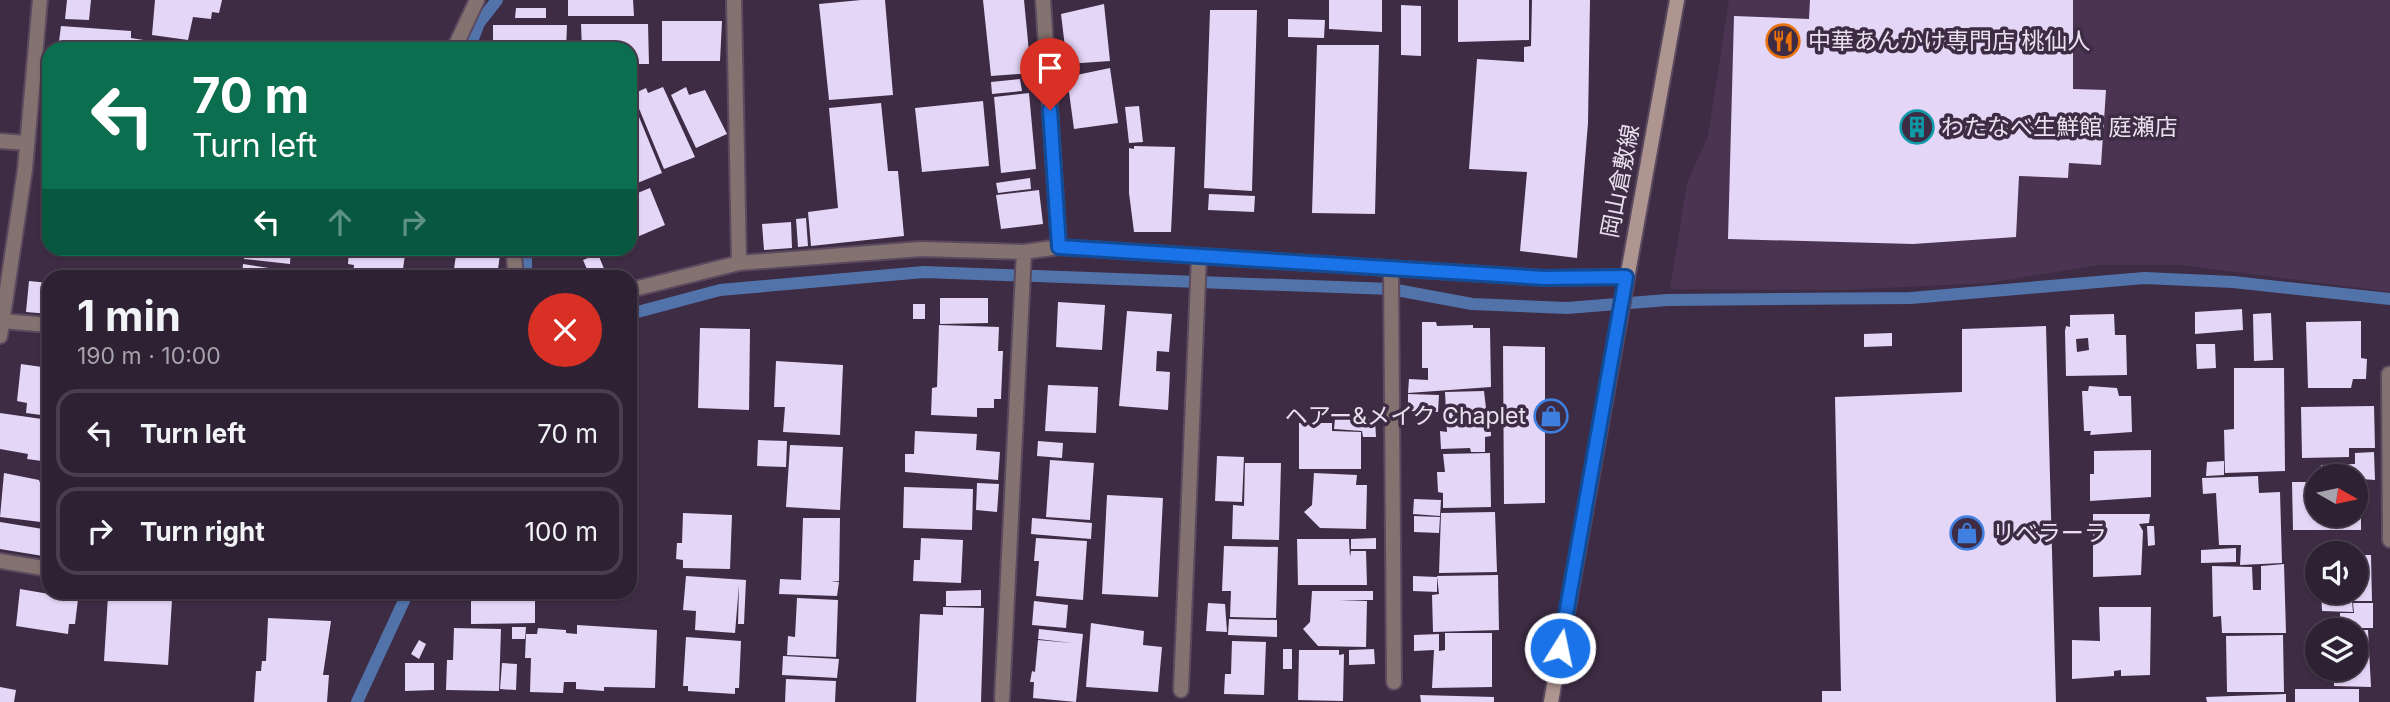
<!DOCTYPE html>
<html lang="en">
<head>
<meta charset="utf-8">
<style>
	:root { --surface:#2e2133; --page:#3a2e3f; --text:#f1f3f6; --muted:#a7a3ac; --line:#493e4e }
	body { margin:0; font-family:Inter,"Noto Sans JP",sans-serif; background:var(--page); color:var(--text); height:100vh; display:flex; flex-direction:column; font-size:26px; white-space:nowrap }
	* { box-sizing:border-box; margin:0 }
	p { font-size:23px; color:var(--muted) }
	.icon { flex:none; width:38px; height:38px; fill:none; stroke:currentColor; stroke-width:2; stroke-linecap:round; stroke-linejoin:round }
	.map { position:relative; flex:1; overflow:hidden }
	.side { position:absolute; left:42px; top:270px; width:595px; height:329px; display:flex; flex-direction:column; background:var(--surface); border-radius:21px; box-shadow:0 2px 5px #0004,0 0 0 2px var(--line) }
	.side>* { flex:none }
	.top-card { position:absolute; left:42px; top:42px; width:595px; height:214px; border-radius:21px; box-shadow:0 2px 5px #0004,0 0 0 2px var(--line); background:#0b6e4f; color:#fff; overflow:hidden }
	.needle { width:46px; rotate:99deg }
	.controls { position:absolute; left:2305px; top:464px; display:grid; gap:14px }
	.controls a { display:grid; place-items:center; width:63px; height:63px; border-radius:50%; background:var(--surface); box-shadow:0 2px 5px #0004,0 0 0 2px var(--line); font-size:35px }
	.pin { position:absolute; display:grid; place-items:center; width:60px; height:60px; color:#fff; margin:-72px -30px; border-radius:50% 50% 50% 0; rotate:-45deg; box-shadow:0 0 7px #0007 }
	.pin .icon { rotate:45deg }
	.me { position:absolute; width:77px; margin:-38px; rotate:10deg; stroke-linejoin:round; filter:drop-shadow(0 0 5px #0008) }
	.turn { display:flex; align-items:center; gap:24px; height:147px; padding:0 35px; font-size:32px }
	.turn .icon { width:91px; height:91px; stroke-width:2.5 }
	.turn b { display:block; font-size:49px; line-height:60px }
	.lanes { display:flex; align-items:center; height:66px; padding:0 35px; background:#0003; justify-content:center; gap:35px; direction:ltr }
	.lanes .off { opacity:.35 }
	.round { display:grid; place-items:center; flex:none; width:74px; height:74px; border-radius:37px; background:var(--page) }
	.headline { display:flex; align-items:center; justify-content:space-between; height:119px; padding:0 35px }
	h1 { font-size:42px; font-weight:700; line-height:52px }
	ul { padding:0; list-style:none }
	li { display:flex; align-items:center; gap:21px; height:88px; margin:0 14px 10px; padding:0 21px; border:4px solid var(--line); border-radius:21px }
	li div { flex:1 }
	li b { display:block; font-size:26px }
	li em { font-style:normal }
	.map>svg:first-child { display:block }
	.built { fill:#4a3451 }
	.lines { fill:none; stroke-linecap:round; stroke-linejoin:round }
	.stream { stroke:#5173aa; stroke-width:12 }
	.building { fill:#e4d6f7; fill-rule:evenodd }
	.minor-casing { stroke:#5a495f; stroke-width:18 }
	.secondary-casing { stroke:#5a495f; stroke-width:18 }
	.minor { stroke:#83726f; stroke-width:14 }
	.secondary { stroke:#af9590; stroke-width:14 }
	.route-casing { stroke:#114b97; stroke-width:18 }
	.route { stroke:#1a73e8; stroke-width:12 }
	.labels { text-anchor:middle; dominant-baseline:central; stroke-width:7; stroke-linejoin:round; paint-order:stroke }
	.poi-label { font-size:23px; fill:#ebe0ef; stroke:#3e2c44; text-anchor:start }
	.street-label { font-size:23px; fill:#ebe0ef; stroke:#3e2c44 }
</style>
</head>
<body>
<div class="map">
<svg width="2390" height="702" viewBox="0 0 2390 702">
	<rect width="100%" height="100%" fill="#3e2c44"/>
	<!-- built -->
	<path class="built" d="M1729 0H2390V292L2181 265H2099L1988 283 1843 290 1670 289 1687 183 1708 136Z"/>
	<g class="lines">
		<!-- stream -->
		<path class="stream" d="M469 49 479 23 497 0
			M526 248V276
			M630 314 720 290 924 272 1391 289 1472 304 1567 308 1667 300 1911 298 2144 278 2233 282 2390 299
			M357 702 408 592"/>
	</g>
	<!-- building -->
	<path class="building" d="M67 0H91L89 20 65 19Z
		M155 0H222L219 13 212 12 211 19 193 17 188 40 152 35Z
		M568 0H633L634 16H568Z
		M861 0H885L893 95 829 100 819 4Z
		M983 0H1024L1031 73 991 76Z
		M1329 0H1382V32L1329 29Z
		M1458 0H1529V40L1458 42Z
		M1532 0H1590L1588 123 1577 258 1520 251 1527 172 1469 169 1477 59 1524 62V47L1531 46Z
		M1810 0H2073V89L2106 90 2101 165 2069 163 2068 178 2019 176 2016 237 1913 244 1728 239 1734 16 1809 19Z
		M1104 4 1110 61 1067 64 1061 14Z
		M1401 5 1421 6V56L1401 55Z
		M516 8H546V18H515Z
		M1210 10H1257L1252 191 1204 188Z
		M1288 19 1325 20 1324 38 1288 37Z
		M662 21H722L720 61H662Z
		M581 24H648L649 64H630V49H582Z
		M493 25H567L566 49H493Z
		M61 26 131 31V38L150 41 149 49H58Z
		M1317 45H1379L1375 214 1312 213Z
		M1110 68 1118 123 1074 129 1067 77Z
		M1020 79 1022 91 992 94 991 82Z
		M663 87 695 157 664 169 633 94 646 88 648 93Z
		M686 87 689 95 705 90 727 134 696 148 671 95Z
		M1029 93 1036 169 1001 173 994 97Z
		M630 95 662 173 630 186Z
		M983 101 989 166 922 172 915 108Z
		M881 103 888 171H898L904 236 811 246 808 212 838 208 829 108Z
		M1139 106 1143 142 1129 143 1125 107Z
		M1134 146 1175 147 1171 232H1134L1129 193V148L1134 149Z
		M1030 178 1031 189 998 193 996 183Z
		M650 188 665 225 630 240V196Z
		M1039 190 1043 224 1001 229 996 195Z
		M1209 194 1255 196 1254 212 1208 210Z
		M806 218 808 246 798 247 796 219Z
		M791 222 792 248 764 250 762 224Z
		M89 248H130L129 254Z
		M245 248H291L290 264 244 259Z
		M349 248H406L402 276H353L354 265 348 264Z
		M457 248H501L497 276H453Z
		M592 248H625V249L604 257 601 251 594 254Z
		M598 254 607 276H590L583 260Z
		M243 264 288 271 287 276H242Z
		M29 281 49 283V314L26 312Z
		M940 298H988V323L940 324Z
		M1058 302 1105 305 1102 350 1056 347Z
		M913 304H925V319H913Z
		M2242 309 2243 330 2195 334V312Z
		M1127 311 1172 314 1169 352 1157 351 1156 371 1170 372 1168 410 1119 406Z
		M2271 313 2273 360 2254 361 2253 314Z
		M2114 314 2115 335H2126L2127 375 2066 376 2065 331 2066 326 2070 327V315ZM2088 338 2089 350 2077 352 2076 339Z
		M2361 321V358L2367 359 2366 379H2353L2351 388H2308L2306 322Z
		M1422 322H1436L1437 326 1473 325V328H1490L1491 387 1408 393 1409 379 1428 380V368H1422Z
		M939 325 999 327 998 351H1003L1001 399H994V408H977V417L931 415 932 388 937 387Z
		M2046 326 2056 702H1822V691H1841L1835 397 1962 392V329Z
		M700 328 750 329 749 410 698 408Z
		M1892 333V346L1864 347V334Z
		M2196 344H2215L2216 368 2197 369Z
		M1503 346 1545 347V503L1504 504Z
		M776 361 843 365 840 435 783 432 785 407H774Z
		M21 364 49 368V416L26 413 27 403 17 401Z
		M2234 368H2284L2285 471 2225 473 2224 430 2234 429Z
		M1048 385 1098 387 1096 433 1045 431Z
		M2089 386 2117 388 2119 396H2131L2132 432 2090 435 2091 431H2084L2082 391H2088Z
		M1484 391 1486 408H1490L1491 436 1485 437V452H1471L1470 448 1441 449 1440 431 1447 432 1445 392Z
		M1408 394 1439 395 1438 412 1408 411Z
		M2374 406 2375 448H2349V457L2302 458 2301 407Z
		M0 413 49 420V462L27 459 28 454 0 449Z
		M1335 419H1375L1376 437H1363L1362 431 1334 429Z
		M1299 423H1332V431L1361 432V469H1299Z
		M915 431 977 434 976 450 1000 452 998 480 905 472V454H914Z
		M758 440 787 441 786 467 757 466Z
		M1038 441 1063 443 1062 458 1037 456Z
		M790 445 843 447 840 510 786 507Z
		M2151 450V497L2090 501V474H2094V451Z
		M2374 452 2375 480 2320 476 2321 465 2355 464V453Z
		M1490 453 1491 507 1443 508V493L1438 492 1437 472H1445L1443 454Z
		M1217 456 1244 457 1242 502 1215 501Z
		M1050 460 1094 463 1090 520 1046 517Z
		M2224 461V475L2206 476 2207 462Z
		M1245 463H1281L1279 540 1232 539 1233 505 1244 506Z
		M4 473 39 480 49 506V523L0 517Z
		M1314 473 1357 475 1356 485H1367L1366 529 1320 528 1304 512 1312 505Z
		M2258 476 2259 493 2280 492 2282 563 2240 565 2241 545H2219L2216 493 2203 494 2202 478Z
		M2292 482H2317V514H2356V482H2361V530H2293Z
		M977 483 999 484 997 512 976 510Z
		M904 487 973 489 972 530 903 528Z
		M1107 495 1163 498 1158 597 1102 594Z
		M1414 499 1441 500 1440 516 1413 514Z
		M1495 512 1497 572 1439 573 1441 513Z
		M683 513 732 515 730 569 683 568V560L676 559 677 543H682Z
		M2093 514H2150L2149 523 2139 524 2143 531 2141 575 2093 577Z
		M1414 516 1440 517 1439 533 1414 532Z
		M803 518H840L839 581H831L839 582 837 596 779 594 780 579 801 580Z
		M1032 518 1092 523 1091 539 1031 534Z
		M0 522 49 530V557L0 549Z
		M2147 526H2154L2155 545 2148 546Z
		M921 538 963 540 961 583 913 581 914 560H920Z
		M1036 538 1087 541 1083 600 1036 596 1039 561H1034Z
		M1376 538V549H1351V539Z
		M1297 539H1349L1350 557 1351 551H1366L1367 585H1298Z
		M1224 546 1278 547 1276 618 1230 617 1231 591H1222Z
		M2236 548V562L2201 563V550Z
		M2356 555H2371L2372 601H2352L2353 612 2322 611 2321 592H2356Z
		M2284 564 2286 633H2222L2221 616 2213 617 2212 566 2252 567 2253 590H2261V566Z
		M1498 575 1499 630 1433 632 1432 595 1439 594 1437 576Z
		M686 576 746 580 744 624H738L739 585 735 633 695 630 696 611 683 610Z
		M1413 576 1437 577V592L1413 591Z
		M20 589 78 599 75 624H69L68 634 16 626Z
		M981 590V606H946V591Z
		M1312 591H1373V600H1339L1367 601 1366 647 1318 646 1303 629 1310 622Z
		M327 592H375L374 596 327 594Z
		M471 592H535V623L471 624Z
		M108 596 172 600 168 665 104 661Z
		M797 598 838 600 836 657 787 655 788 636 795 637Z
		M1034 601 1068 605 1066 628 1032 625Z
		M1208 603 1225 604 1227 632 1206 631Z
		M2353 603H2373V628H2340V613H2354Z
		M943 607 984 608 981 702H916L920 614 943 615Z
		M2099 607H2151L2150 675 2121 676V670L2114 671V676L2072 679V640L2100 641Z
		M268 618 331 621 323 675H329L327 702H254L256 671H261L262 661H266Z
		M1229 619 1277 620V637L1228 635Z
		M1091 623 1144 631 1143 645 1162 647 1158 692 1086 687Z
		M577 625 657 630 655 688 604 687V691L576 689V682H564L563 693 530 692 531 658H525L526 634H537L538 628 566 630V633L577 634Z
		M512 627H526L525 639H512Z
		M454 628 501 629 499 691 446 690 447 660H453Z
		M1039 629 1083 634 1076 702 1033 698 1034 682H1030L1032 671 1035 672 1038 640 1072 643 1038 639Z
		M2356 630H2368L2371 687 2334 686V668H2356Z
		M2313 631H2317V665H2314Z
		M1445 633H1492V687L1432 688 1434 650 1414 651V635L1439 634V651L1445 650Z
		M2283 635 2284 692H2227L2226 636Z
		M686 637 741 641 739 688H735V694L688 691V686H683Z
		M419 640 426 644 419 659 411 654Z
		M1232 641 1266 642 1264 695 1224 694 1225 674H1231Z
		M1283 649H1292V669H1283Z
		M1374 649 1375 664 1349 665V650Z
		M1299 650H1339V655L1344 654 1343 701 1298 700Z
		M783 656 839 659 837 678 782 675Z
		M405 663H434V690L405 691Z
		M502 663 517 664 516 690 500 689Z
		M786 679 836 681 835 702H785Z
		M0 687 16 690 14 702H0Z
		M2295 689H2359V702H2295Z
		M2286 694V702H2207L2206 697Z
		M1420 695 1494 697V702H1421Z"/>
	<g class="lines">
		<defs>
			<path id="minor" d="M734 0 739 263
				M1043 0 1059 247
				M454 49 477 0
				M0 141 27 143
				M513 248 516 276
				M1391 268 1394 682
				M630 290 739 263 921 249 1024 252 1059 247 1544 278 1626 277
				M2 321 49 325
				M0 336 25 169 40 0
				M2389 374 2390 540
				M0 561 49 569
				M1181 690 1199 256
				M1002 699 1024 252"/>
			<path id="secondary" d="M1551 702 1677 0"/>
		</defs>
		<!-- minor casing -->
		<use href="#minor" class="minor-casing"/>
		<!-- secondary casing -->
		<use href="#secondary" class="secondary-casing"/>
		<!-- minor -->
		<use href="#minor" class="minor"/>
		<!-- secondary -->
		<use href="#secondary" class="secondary"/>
	</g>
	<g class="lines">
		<defs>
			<path id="route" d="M1050 110 1059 247 1544 278 1626 277 1560 648"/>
		</defs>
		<!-- route casing -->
		<use href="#route" class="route-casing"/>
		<!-- route -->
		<use href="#route" class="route"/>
	</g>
	<!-- icons -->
	<defs>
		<symbol id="restaurant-ring" viewBox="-11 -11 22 22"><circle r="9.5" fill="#3e2c44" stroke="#e8710a" stroke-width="1.5"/><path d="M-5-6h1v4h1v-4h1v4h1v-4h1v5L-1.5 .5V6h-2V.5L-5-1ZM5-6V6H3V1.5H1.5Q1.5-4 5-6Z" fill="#e8710a"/></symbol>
		<symbol id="building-ring" viewBox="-11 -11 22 22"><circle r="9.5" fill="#3e2c44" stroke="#0f9aa8" stroke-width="1.5"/><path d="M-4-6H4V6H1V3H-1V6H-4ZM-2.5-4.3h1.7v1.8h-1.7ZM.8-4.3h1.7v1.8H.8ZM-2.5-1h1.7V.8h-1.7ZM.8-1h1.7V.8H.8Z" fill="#0f9aa8"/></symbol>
		<symbol id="shop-ring" viewBox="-11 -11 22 22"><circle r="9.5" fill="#3e2c44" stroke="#3f7fe0" stroke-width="1.5"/><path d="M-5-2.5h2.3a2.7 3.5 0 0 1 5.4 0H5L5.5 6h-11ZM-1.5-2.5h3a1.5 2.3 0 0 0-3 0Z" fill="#3f7fe0"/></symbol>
	</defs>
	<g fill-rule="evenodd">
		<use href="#restaurant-ring" x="1764" y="22" width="38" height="38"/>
		<use href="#building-ring" x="1898" y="108" width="38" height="38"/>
		<use href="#shop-ring" x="1532" y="397" width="38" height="38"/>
		<use href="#shop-ring" x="1948" y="514" width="38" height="38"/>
	</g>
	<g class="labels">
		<!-- poi labels -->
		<g class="poi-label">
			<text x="1808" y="41">中華あんかけ専門店 桃仙人</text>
			<text x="1941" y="127">わたなべ生鮮館 庭瀬店</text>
			<text x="1526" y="416" text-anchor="end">ヘアー&amp;メイク Chaplet</text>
			<text x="1992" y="533">リベラーラ</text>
		</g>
		<!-- street labels -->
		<g class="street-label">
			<text transform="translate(1620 181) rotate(-79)">岡山倉敷線</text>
		</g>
	</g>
</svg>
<div class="controls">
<a><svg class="needle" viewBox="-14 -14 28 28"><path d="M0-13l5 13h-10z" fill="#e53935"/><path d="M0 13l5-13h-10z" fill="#a7a3ac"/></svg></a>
<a><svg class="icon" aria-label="sound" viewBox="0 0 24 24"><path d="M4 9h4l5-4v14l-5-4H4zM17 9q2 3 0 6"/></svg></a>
<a><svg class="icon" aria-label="layers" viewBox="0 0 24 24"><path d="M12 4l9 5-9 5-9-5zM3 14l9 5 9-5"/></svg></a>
</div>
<div class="pin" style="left:1050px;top:110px;background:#d93025"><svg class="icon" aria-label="arrive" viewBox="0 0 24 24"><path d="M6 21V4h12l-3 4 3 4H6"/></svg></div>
<svg class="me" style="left:1560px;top:648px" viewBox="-20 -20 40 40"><circle r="17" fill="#1a73e8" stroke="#fff" stroke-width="3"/><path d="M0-11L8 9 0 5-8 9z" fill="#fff"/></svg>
<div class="top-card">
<div class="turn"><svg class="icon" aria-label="left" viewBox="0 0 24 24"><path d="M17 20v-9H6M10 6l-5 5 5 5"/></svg><div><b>70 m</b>Turn left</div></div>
<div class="lanes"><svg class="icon" aria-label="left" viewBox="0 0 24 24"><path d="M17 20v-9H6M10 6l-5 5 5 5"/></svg><svg class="icon off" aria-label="ahead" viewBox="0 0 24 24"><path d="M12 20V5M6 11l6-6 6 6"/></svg><svg class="icon off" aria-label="right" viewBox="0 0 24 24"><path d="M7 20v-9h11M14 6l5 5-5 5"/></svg></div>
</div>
<section class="side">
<div class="headline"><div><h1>1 min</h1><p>190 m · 10:00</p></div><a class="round" style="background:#d93025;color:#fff"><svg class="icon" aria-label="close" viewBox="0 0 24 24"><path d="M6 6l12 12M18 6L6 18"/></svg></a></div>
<ul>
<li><svg class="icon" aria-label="left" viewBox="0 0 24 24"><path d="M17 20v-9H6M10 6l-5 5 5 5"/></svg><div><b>Turn left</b></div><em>70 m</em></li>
<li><svg class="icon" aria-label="right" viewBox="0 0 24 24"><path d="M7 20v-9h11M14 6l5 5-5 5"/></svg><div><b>Turn right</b></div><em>100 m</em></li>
</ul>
</section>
</div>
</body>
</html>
